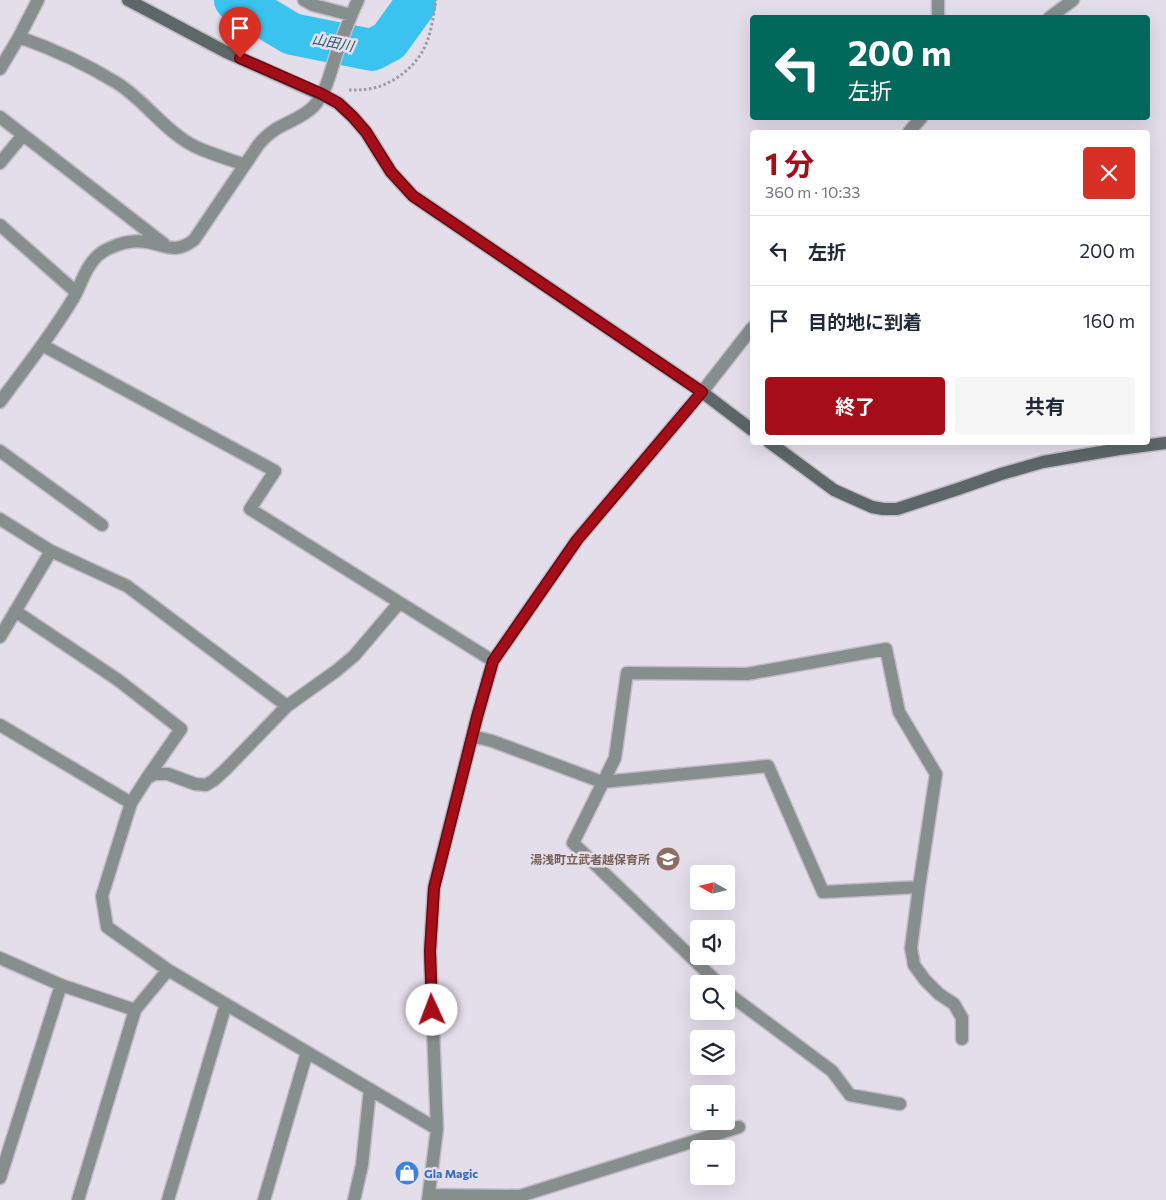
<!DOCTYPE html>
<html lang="ja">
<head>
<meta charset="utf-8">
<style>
	:root { --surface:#fff; --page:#f6f6f7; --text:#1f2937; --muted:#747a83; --line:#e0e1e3; --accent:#a50d19 }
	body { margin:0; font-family:Commissioner,"Noto Sans JP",sans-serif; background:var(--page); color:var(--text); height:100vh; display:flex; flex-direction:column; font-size:19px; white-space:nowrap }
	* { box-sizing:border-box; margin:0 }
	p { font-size:16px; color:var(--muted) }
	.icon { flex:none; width:28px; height:28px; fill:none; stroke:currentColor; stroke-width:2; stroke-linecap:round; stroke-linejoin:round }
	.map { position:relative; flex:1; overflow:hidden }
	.drawer { position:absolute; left:750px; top:130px; width:400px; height:315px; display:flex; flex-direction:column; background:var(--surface); border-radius:5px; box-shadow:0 5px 20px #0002 }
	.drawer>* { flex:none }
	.banner { position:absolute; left:750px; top:15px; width:400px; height:105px; border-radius:5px; box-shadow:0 5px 20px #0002; background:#00695c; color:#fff; overflow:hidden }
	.needle { width:32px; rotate:278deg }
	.fabs { position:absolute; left:690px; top:865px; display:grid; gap:10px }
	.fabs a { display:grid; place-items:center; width:45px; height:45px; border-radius:5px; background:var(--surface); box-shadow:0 5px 20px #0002; font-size:25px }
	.pin { position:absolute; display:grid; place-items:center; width:42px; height:42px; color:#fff; margin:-51px -21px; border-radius:50% 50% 50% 0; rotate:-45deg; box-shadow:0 0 5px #0007 }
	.pin .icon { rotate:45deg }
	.me { position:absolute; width:55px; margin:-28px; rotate:358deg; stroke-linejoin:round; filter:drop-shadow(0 0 4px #0008) }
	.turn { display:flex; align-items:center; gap:18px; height:105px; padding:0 15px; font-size:22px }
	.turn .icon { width:65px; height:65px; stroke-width:2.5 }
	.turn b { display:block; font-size:35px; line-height:42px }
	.round { display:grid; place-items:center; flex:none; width:52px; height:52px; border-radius:5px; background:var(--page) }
	.head { display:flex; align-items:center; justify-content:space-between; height:85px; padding:0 15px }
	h1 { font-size:30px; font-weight:700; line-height:38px; color:var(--accent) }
	.action { display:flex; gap:10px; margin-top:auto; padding:10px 15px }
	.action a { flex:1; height:58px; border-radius:5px; background:var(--accent); color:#fff; font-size:20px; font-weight:700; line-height:58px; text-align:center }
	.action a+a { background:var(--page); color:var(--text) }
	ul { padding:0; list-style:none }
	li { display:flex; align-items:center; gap:15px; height:70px; padding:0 15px; border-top:1px solid var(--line) }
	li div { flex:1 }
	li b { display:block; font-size:19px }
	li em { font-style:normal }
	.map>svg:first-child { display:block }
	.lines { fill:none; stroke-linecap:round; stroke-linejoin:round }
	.river { stroke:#3ac3ef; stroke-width:42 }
	.street-casing { stroke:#c1bbc7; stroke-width:15 }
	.secondary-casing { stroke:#c1bbc7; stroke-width:15 }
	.path { stroke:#9e99a3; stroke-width:3; stroke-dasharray:2.5 2.5; stroke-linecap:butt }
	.street { stroke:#878e8e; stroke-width:12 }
	.secondary { stroke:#5d6767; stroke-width:12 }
	.route-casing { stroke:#6b0810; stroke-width:12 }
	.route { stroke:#a50d19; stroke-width:9 }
	.labels { text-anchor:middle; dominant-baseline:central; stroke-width:5; stroke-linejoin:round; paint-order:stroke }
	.education-label { font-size:12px; font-weight:bold; fill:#785e54; stroke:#e4deeb; text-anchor:end }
	.shop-label { font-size:12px; font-weight:bold; fill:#366cbe; stroke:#e4deeb; text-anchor:start }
	.water-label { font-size:14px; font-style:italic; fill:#265b6e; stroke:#e4deeb }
</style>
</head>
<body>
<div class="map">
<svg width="1166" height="1200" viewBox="0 0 1166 1200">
	<rect width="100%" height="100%" fill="#e4deeb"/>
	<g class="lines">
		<!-- river -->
		<path class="river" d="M235 0 292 34 372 50 389 41 415 5V0"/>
		<defs>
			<path id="street" d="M304 0 313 5 351 15
				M938 18V0
				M1049 18 1073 0
				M19 37C53 49 86 64 117 83 141 98 158 122 181 138 198 151 224 157 245 165
				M0 69 19 37 38 0
				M0 117 164 244
				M909 132 921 118
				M0 163 23 135
				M0 225 76 292
				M42 345 275 471 250 509 493 661
				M0 402C24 369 50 337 71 302 79 291 82 276 90 265 95 257 102 251 110 248 122 242 135 240 147 242 168 246 175 254 194 240L259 144C264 138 270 133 276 129 288 122 303 117 313 107 325 95 330 74 335 58 342 38 349 19 358 0
				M0 451 102 525
				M0 519 51 551 127 586 287 706
				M399 603 354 656 336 671 287 706 226 769 214 780 206 785 195 784 168 774H155L147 778 131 803 102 896 107 927 168 970 437 1129
				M15 611 118 680 181 729 147 778
				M0 637 51 551
				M0 725 131 803
				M472 736 492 741 602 782 768 766 823 892 919 887 936 774 899 712 886 649 747 674 627 673 615 758 573 843 719 984
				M919 887 911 948 914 965 925 980 939 994 954 1004 962 1018V1039
				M0 958 61 985 135 1010
				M726 991 734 998 832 1071 850 1095 900 1104
				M0 1178 61 985
				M429 1195 520 1196 739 1127
				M78 1200 135 1010 168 970
				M168 1200 226 1004
				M264 1200 307 1052
				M354 1200 362 1165 370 1089
				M428 1200 437 1129 430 951 434 887 477 717 493 661 577 540 702 392 752 328"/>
			<path id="secondary" d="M128 0 226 52 322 95 338 103 353 117 366 132 391 172 413 196 702 392 752 430
				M769 442 834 490 872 507 883 509H897L958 489 1001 474 1043 462 1119 449 1166 443"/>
		</defs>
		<!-- street casing -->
		<use href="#street" class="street-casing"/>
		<!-- secondary casing -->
		<use href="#secondary" class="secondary-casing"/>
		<!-- path -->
		<path class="path" d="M349 90C356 90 362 90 369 89 389 86 411 71 422 52 431 37 433 18 436 0"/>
		<!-- street -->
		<use href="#street" class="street"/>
		<!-- secondary -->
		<use href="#secondary" class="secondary"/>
	</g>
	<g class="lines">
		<defs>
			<path id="route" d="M240 58 322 94 338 103 353 117 366 132 391 172 413 196 702 392 577 540 493 661 477 717 434 888 430 951 432 1010"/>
		</defs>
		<!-- route casing -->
		<use href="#route" class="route-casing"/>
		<!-- route -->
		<use href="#route" class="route"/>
	</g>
	<!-- icons -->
	<defs>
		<symbol id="school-disc" viewBox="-11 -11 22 22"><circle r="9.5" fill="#8d6e63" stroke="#e4deeb"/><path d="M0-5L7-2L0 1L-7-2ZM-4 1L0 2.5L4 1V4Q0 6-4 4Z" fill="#fff"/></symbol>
		<symbol id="shop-disc" viewBox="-11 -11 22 22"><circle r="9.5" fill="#3f7fe0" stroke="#e4deeb"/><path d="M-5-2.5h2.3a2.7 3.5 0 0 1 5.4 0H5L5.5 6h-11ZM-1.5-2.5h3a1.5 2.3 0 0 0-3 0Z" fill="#fff"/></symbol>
	</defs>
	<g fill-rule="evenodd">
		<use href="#school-disc" x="654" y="845" width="28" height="28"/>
		<use href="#shop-disc" x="393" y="1159" width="28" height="28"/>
	</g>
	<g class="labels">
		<!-- education labels -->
		<g class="education-label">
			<text x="650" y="859">湯浅町立武者越保育所</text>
		</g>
		<!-- shop labels -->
		<g class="shop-label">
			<text x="424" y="1173">Gla Magic</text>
		</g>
		<!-- water labels -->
		<g class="water-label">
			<text transform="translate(333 42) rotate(11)">山田川</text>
		</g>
	</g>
</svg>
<div class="fabs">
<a><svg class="needle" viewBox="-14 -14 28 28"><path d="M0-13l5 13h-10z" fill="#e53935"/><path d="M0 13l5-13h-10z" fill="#747a83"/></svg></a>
<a><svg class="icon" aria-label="sound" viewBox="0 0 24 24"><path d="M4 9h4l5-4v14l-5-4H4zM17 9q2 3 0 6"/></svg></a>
<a><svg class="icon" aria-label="search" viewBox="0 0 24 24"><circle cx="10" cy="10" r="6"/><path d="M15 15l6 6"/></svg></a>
<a><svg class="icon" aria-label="layers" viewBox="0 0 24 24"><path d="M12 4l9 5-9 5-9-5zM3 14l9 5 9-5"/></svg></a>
<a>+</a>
<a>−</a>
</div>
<div class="pin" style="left:240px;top:58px;background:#d93025"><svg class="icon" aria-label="arrive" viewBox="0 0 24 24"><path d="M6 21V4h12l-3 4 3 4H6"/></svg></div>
<svg class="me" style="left:432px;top:1010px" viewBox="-20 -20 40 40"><circle r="19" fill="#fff"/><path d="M0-13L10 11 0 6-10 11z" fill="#a50d19"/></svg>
<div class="banner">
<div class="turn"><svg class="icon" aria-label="left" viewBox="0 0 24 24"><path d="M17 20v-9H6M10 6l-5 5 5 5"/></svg><div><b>200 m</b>左折</div></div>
</div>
<section class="drawer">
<div class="head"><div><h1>1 分</h1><p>360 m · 10:33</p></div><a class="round" style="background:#d93025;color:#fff"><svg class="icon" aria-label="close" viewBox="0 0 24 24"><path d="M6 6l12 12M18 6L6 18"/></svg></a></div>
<ul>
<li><svg class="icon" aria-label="left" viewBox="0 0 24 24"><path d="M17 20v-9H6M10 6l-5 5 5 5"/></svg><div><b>左折</b></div><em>200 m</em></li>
<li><svg class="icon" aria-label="arrive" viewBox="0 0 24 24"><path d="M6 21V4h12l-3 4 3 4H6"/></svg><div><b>目的地に到着</b></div><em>160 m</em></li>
</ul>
<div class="action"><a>終了</a><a>共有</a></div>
</section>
</div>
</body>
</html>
